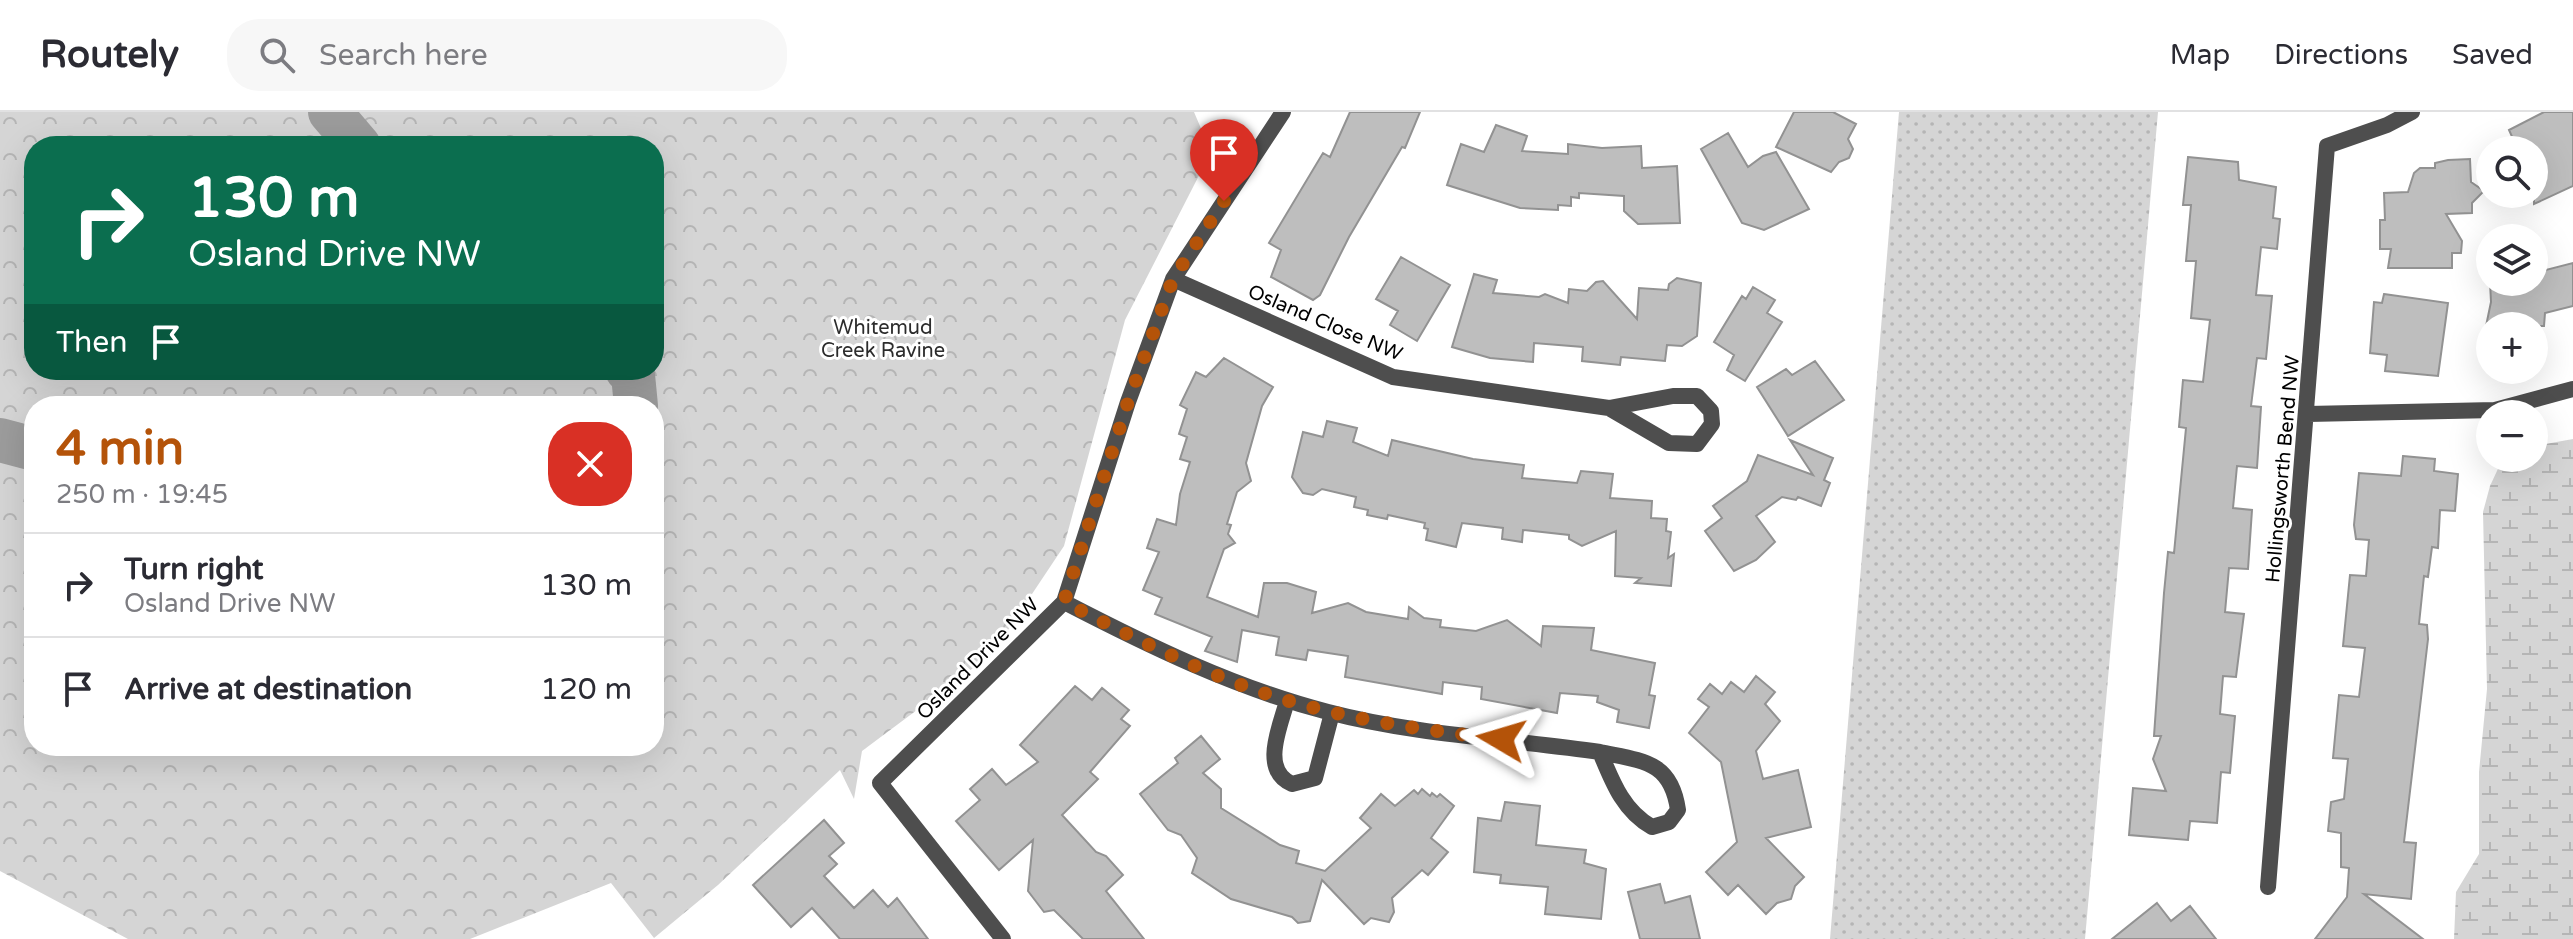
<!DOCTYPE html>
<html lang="en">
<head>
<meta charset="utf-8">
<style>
	:root { --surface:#fff; --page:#f7f7f7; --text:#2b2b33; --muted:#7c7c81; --line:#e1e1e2; --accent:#b45309 }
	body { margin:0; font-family:"Varela Round",sans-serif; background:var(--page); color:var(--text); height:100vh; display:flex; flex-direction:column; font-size:30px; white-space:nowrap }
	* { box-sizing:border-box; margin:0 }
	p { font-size:26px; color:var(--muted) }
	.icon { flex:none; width:44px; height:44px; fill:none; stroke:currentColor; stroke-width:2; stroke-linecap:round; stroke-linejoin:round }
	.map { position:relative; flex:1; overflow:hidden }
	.details { position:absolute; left:24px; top:284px; width:640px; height:360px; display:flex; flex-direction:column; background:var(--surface); border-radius:32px; box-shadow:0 8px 32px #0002 }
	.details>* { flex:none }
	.top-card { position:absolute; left:24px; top:24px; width:640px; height:244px; border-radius:32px; box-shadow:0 8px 32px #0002; background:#0b6e4f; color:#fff; overflow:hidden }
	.tools { position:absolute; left:2476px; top:24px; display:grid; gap:16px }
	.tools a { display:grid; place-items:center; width:72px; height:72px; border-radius:50%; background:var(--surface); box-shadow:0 8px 32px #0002; font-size:40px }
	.pin { position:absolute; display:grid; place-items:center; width:68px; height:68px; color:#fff; margin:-82px -34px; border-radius:50% 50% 50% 0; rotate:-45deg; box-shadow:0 0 8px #0007 }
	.pin .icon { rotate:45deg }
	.me { position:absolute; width:88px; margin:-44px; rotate:277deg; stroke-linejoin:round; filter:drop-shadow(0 0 6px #0008) }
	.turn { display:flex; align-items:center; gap:28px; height:168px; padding:0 32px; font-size:36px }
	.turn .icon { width:104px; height:104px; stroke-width:2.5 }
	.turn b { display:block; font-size:56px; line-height:68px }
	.then { display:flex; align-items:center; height:76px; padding:0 32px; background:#0003; gap:16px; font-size:30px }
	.round { display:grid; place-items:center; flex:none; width:84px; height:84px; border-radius:32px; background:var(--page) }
	.headline { display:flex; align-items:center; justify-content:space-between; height:136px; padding:0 32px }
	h1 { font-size:48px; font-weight:700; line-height:60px; color:var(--accent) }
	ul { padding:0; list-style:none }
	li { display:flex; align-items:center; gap:24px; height:104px; padding:0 32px; border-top:2px solid var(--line) }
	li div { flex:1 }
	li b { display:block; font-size:30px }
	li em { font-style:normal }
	header { display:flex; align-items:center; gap:48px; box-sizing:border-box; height:112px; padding:0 40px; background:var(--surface); border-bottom:2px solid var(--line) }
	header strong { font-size:38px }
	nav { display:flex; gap:44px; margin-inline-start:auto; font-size:28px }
	.search { width:560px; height:72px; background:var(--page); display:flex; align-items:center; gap:20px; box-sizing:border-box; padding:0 28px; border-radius:32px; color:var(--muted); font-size:30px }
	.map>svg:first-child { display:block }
	.forest { fill:url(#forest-crowns); fill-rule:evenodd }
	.wetland { fill:url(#wetland-marsh) }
	.park { fill:url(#park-dots) }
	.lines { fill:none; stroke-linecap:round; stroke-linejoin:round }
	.river { stroke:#9c9c9c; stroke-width:44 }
	.building { fill:#bebebe; stroke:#929292; stroke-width:2 }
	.street { stroke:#4e4e4e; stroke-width:16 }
	.route { stroke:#b45309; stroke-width:14; stroke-dasharray:0 25.2 }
	.labels { text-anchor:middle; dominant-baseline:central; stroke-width:6; stroke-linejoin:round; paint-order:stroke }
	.street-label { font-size:20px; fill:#000; stroke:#fff }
	.park-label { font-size:20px; fill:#2c2c2c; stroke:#fff }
</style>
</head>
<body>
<header>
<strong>Routely</strong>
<div class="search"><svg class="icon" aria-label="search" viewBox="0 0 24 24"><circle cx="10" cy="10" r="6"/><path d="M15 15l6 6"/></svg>Search here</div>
<nav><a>Map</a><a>Directions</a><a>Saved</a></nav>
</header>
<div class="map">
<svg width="2573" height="827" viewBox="0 0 2573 827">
	<defs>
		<pattern id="forest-crowns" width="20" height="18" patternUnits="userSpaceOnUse" patternTransform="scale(2)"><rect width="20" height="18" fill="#d5d5d5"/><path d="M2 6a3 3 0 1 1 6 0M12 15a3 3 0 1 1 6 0" fill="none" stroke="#b5b5b5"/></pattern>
		<pattern id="wetland-marsh" width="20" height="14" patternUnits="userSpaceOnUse" patternTransform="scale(2)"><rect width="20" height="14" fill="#d5d5d5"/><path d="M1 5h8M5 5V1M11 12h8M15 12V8" fill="none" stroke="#b5b5b5"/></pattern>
		<pattern id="park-dots" width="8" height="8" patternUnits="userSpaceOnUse" patternTransform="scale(2)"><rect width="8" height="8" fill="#d5d5d5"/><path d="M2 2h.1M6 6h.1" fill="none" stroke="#b5b5b5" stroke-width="1.8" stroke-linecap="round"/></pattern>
	</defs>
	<rect width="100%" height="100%" fill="#fff"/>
	<!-- forest -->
	<path class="forest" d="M0 0H1194L1211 40 1125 208 1064 434 992 542 862 639 854 687 840 658 718 773 654 826 611 771 470 827H128L0 759ZM34 34H654V258H34ZM34 294H654V634H34Z"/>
	<!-- wetland -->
	<path class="wetland" d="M2573 327V827H2454L2456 780 2479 742V660L2487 577 2483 400 2490 374 2503 346H2534V334Z"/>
	<!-- park -->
	<path class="park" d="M1899 0H2158L2085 827H1830Z"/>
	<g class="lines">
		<!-- river -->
		<path class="river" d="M330 0 359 34
			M627 258 633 263 636 294
			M0 328 34 337"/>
	</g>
	<!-- building -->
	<path class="building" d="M1350 0H1420L1405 36 1402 35 1349 125 1320 183 1313 188 1271 165 1281 138 1269 131 1323 41 1330 45Z
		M1794 0H1833L1856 12 1848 27 1853 37 1849 46 1839 50 1831 60 1776 35Z
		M2544 0H2573V74L2534 92V38H2518L2509 18Z
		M1496 13 1527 24 1522 39 1568 42V32L1602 36 1641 34 1642 56 1677 54 1680 111 1638 112 1624 99V84L1579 81V86L1571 85V94L1558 93V98L1520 96 1447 73 1461 32 1484 40Z
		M1728 21 1748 55 1763 44 1776 40 1809 97 1764 118 1742 111 1701 37Z
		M2188 45 2238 50 2239 68 2276 75 2273 106 2280 107 2277 137 2261 135 2256 183 2272 184 2266 247 2257 246 2251 294 2261 295 2257 356 2237 354 2233 396 2252 398 2248 457 2229 456 2225 500 2244 502 2236 565 2223 564 2220 602 2235 604 2230 661 2221 660 2217 711 2190 709 2188 728 2129 723 2133 676 2166 679 2153 647 2161 624H2154L2164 481 2168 440 2174 441 2186 316 2179 315 2183 268 2203 270 2210 208 2191 206 2196 149H2186L2191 93H2183Z
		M2470 47 2471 70 2484 79 2472 91V101L2446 102 2462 129 2461 141H2452V156H2388L2391 137H2380V108H2385L2384 81 2408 80 2414 61 2420 56H2435V51L2448 48Z
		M1401 145 1450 173 1417 229 1390 213 1398 199 1376 187Z
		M2573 151V194L2545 201 2544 214H2486L2491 190 2490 170H2534V161Z
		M1474 162 1497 168 1493 181 1539 185 1545 182 1568 191 1569 177 1587 179 1596 170 1603 169 1637 207 1639 176 1668 178 1669 172 1677 166 1701 171 1697 224 1682 234 1667 233 1665 249 1621 245 1620 253 1582 249 1583 235 1534 231 1533 250 1490 246 1452 235Z
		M1753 175 1775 188 1767 201 1782 210 1745 269 1727 258 1734 243 1714 230 1742 184 1746 187Z
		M2384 182 2448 191 2438 264 2385 259 2387 243 2370 241 2374 190 2382 191Z
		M1224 246 1273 275 1262 294 1246 351 1251 369 1237 380 1227 412 1231 413 1228 422 1235 431 1224 437 1207 485 1258 505 1264 471H1287L1316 480 1312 501 1348 491 1366 500 1408 507 1409 495 1424 506 1441 508 1440 515 1476 519 1507 508 1541 534 1543 514 1594 516 1591 538 1655 551 1649 583 1655 584 1649 616 1617 610 1619 598 1597 590 1598 584 1560 581 1557 601 1481 587 1482 575 1443 570 1442 582 1345 565 1348 544 1308 538 1306 548 1276 543 1279 525 1242 518 1237 550 1205 539 1212 525 1155 502 1162 486 1143 478 1159 440 1147 436 1157 407 1176 413 1180 382 1190 350 1180 347 1187 325 1179 322 1187 297 1180 293 1196 260 1206 265Z
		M1815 249 1844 288 1788 324 1757 275 1786 257 1792 263Z
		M1327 309 1357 316 1353 330 1388 344 1392 328 1473 347 1524 353 1522 366 1577 371 1581 359 1613 362 1610 386 1652 389 1651 406 1667 407 1666 419 1671 420 1668 446 1674 442 1671 474 1635 471 1641 466 1615 464 1616 419 1582 434 1569 427V423L1523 418 1522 430 1502 427 1503 416 1462 411 1456 435 1426 428 1428 417 1424 416 1425 411 1388 403 1387 407 1367 403 1368 398 1354 395 1356 385 1322 377 1313 383 1303 381 1292 365 1303 320 1323 325Z
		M1790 328 1833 346 1824 368 1830 371 1821 394 1798 385 1796 388 1782 385 1756 404 1775 430 1756 448 1734 459 1705 419 1722 406 1713 394 1747 369 1758 343 1813 363Z
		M2403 344 2435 347 2434 359 2458 362 2455 399 2440 398 2438 436 2432 435 2428 465 2424 464 2419 512 2427 513 2428 527 2404 730 2416 731 2411 787 2364 782 2423 827H2315L2347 785 2349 756 2341 755V721L2328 719 2331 690 2344 687 2348 647 2333 646 2339 583 2359 585 2365 536 2343 534 2350 463 2366 464 2369 428 2356 427 2354 413 2359 361 2401 364Z
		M1756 564 1775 580 1765 592 1780 609 1756 639 1763 667 1798 658 1811 715 1766 726 1804 765 1795 774 1791 787 1777 791 1766 802 1738 773 1728 783 1706 760 1737 730 1721 650 1689 621 1709 595 1698 587 1710 572 1722 582 1731 570 1744 580Z
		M1075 574 1092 588 1102 576 1129 598 1121 607 1130 614 1090 660 1098 667 1062 703 1096 740 1106 744 1123 763 1106 779 1144 827H1083L1054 798 1044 800 1028 779 1033 728 999 758 956 709 980 688 970 677 992 657 1006 673 1038 650 1020 633Z
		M1201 624 1220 647 1203 661 1221 677V696L1280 733 1299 739 1296 751 1325 759 1371 716 1360 706 1381 682 1395 694 1414 678 1418 682 1422 677 1430 684 1432 681 1437 685 1440 682 1454 694 1431 726 1448 740 1428 763 1422 758 1392 786 1394 800 1389 810 1371 806 1364 812 1322 768 1310 809 1298 811 1292 805 1231 787 1192 761 1197 746 1181 723 1168 718 1140 682 1178 651 1175 646Z
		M1505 690 1540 694 1536 733 1586 738 1584 751 1606 757 1601 807 1545 802 1548 775 1500 771 1501 763 1474 760 1478 706 1501 709Z
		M824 708 844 731 829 744 837 752 824 764 854 796 873 778 888 795 897 786 928 827H840L812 796 791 815 753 773Z
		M1660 772 1665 791 1690 784 1700 827H1640L1628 780Z
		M2157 791 2171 809 2190 794 2216 827H2112Z"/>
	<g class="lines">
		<!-- street -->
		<path class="street" d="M1173 167 1393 265 1609 296 1669 331 1697 332 1712 312 1711 299 1697 284H1673L1609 296
			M2308 302 2495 298 2573 277
			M1064 490C1149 534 1235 576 1328 600 1416 623 1510 627 1600 640 1643 649 1671 649 1678 698L1669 710 1652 715C1623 699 1612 669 1600 640
			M1287 589C1280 615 1260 658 1292 672L1315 666 1332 601
			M2268 775 2327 34 2387 13 2412 0
			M1003 827 880 671 1064 490 1128 290 1173 167 1283 0"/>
	</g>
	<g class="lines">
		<!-- route -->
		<path class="route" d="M1224 89 1173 167 1128 290 1064 490C1136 527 1211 566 1289 589 1358 609 1430 619 1501 627"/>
	</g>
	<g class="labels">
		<!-- street labels -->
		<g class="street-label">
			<text transform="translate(1325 211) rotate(23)">Osland Close NW</text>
			<text transform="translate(2283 357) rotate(-85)">Hollingsworth Bend NW</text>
			<text transform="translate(978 547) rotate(-45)">Osland Drive NW</text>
		</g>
		<!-- park labels -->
		<g class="park-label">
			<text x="883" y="216">Whitemud<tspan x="883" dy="23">Creek Ravine</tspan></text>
		</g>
	</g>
</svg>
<div class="tools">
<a><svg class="icon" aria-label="search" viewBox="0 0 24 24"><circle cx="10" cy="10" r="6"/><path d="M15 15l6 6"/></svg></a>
<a><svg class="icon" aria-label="layers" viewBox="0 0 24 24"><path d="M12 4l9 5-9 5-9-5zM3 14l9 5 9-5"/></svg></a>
<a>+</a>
<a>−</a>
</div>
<div class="pin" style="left:1224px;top:89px;background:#d93025"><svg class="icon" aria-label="arrive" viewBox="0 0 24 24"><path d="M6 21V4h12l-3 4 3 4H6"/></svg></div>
<svg class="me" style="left:1501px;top:627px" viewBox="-20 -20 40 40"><path d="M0-17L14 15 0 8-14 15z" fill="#b45309" stroke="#fff" stroke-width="4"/></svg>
<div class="top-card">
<div class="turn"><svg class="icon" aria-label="right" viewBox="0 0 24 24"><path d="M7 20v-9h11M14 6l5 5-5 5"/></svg><div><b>130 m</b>Osland Drive NW</div></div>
<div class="then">Then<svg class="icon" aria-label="arrive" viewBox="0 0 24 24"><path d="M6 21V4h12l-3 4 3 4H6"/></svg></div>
</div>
<section class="details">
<div class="headline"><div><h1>4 min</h1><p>250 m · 19:45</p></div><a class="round" style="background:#d93025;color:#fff"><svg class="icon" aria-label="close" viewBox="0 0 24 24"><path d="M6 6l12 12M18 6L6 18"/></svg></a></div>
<ul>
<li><svg class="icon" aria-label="right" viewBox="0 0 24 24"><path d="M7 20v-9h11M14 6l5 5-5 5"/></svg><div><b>Turn right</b><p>Osland Drive NW</p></div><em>130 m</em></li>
<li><svg class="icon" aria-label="arrive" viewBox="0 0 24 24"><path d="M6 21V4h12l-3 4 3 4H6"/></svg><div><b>Arrive at destination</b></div><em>120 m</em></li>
</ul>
</section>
</div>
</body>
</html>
